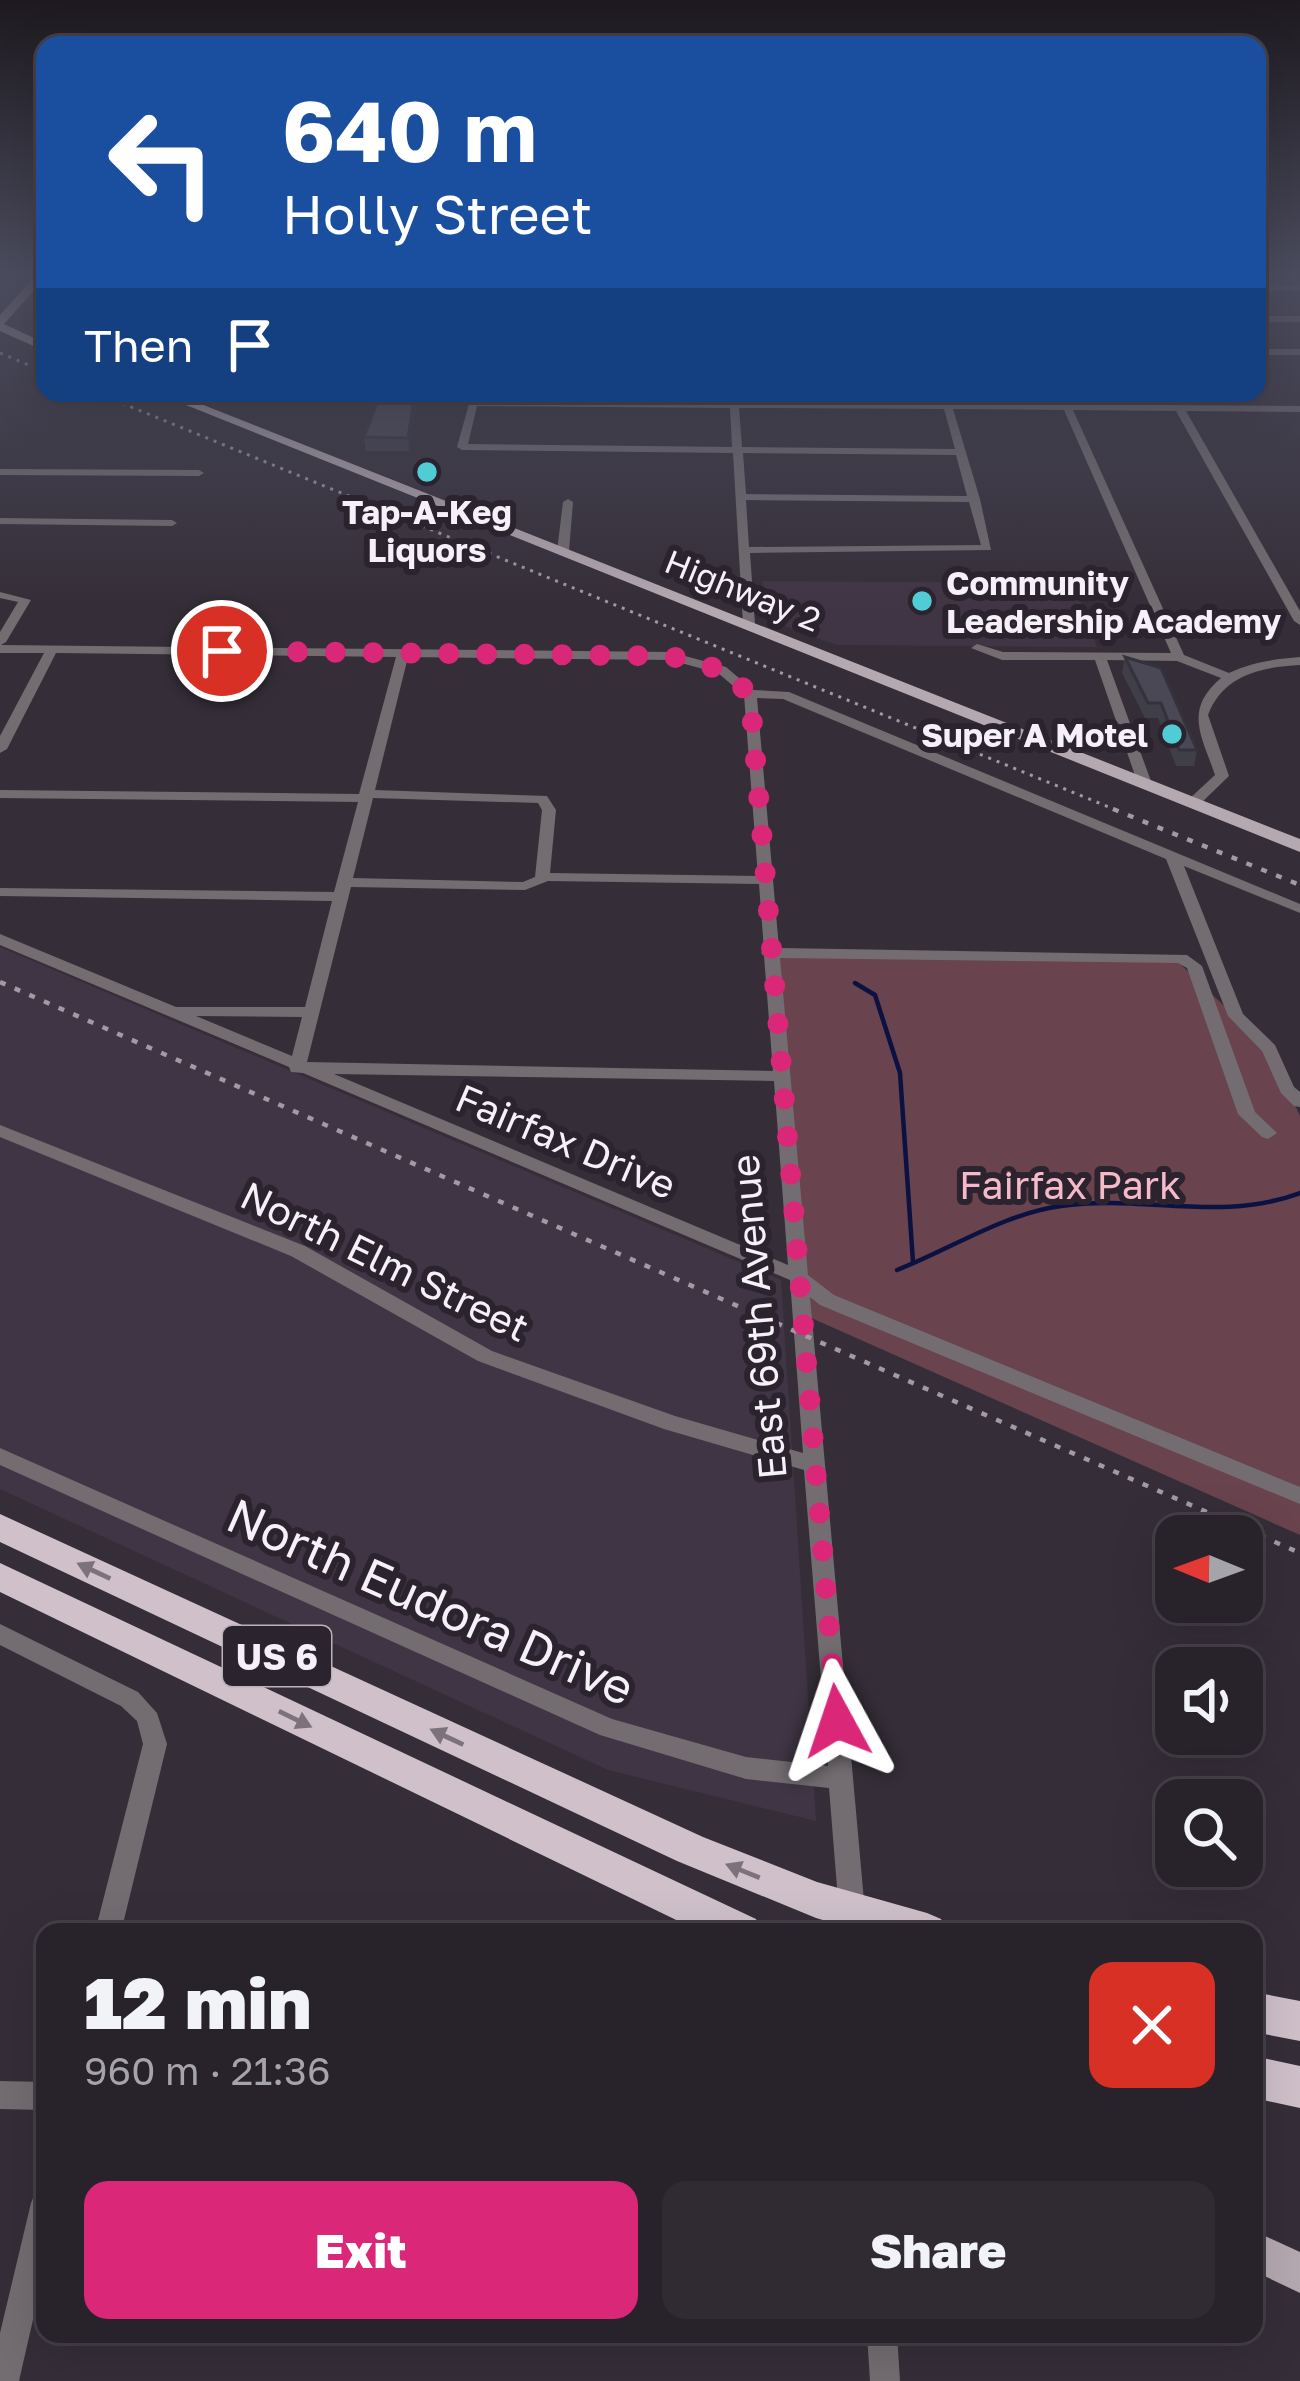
<!DOCTYPE html>
<html lang="en">
<head>
<meta charset="utf-8">
<style>
	:root { --surface:#28222a; --page:#302a32; --text:#f1f3f6; --muted:#a5a4a8; --line:#443f47; --accent:#db2777 }
	body { margin:0; font-family:"Golos Text",sans-serif; background:var(--page); color:var(--text); height:100vh; display:flex; flex-direction:column; font-size:45px; white-space:nowrap }
	* { box-sizing:border-box; margin:0 }
	p { font-size:39px; color:var(--muted) }
	.icon { flex:none; width:66px; height:66px; fill:none; stroke:currentColor; stroke-width:2; stroke-linecap:round; stroke-linejoin:round }
	.map { position:relative; flex:1; overflow:hidden }
	.drawer { position:absolute; left:36px; top:1923px; width:1227px; height:420px; display:flex; flex-direction:column; background:var(--surface); border-radius:24px; box-shadow:0 12px 48px #0002,0 0 0 3px var(--line) }
	.drawer>* { flex:none }
	.guide { position:absolute; left:36px; top:36px; width:1230px; height:366px; border-radius:24px; box-shadow:0 12px 48px #0002,0 0 0 3px var(--line); background:#1a4fa0; color:#fff; overflow:hidden }
	.needle { width:78px; rotate:271deg }
	.controls { position:absolute; left:1155px; top:1515px; display:grid; gap:24px }
	.controls a { display:grid; place-items:center; width:108px; height:108px; border-radius:24px; background:var(--surface); box-shadow:0 12px 48px #0002,0 0 0 3px var(--line); font-size:60px }
	.pin { position:absolute; display:grid; place-items:center; width:102px; height:102px; color:#fff; margin:-51px; border:6px solid #fff; border-radius:50%; box-shadow:0 3px 12px #0007 }
	.me { position:absolute; width:132px; margin:-66px; rotate:355deg; stroke-linejoin:round; filter:drop-shadow(0 0 9px #0008) }
	.turn { display:flex; align-items:center; gap:42px; height:252px; padding:0 48px; font-size:54px }
	.turn .icon { width:156px; height:156px; stroke-width:2.5 }
	.turn b { display:block; font-size:84px; line-height:102px }
	.then { display:flex; align-items:center; height:114px; padding:0 48px; background:#0003; gap:24px; font-size:45px }
	.round { display:grid; place-items:center; flex:none; width:126px; height:126px; border-radius:24px; background:var(--page) }
	.overview { display:flex; align-items:center; justify-content:space-between; height:204px; padding:0 48px }
	h1 { font-size:72px; font-weight:800; line-height:90px }
	.primary-button { display:flex; gap:24px; margin-top:auto; padding:24px 48px }
	.primary-button a { flex:1; height:138px; border-radius:24px; background:var(--accent); color:#fff; font-size:48px; font-weight:800; line-height:138px; text-align:center }
	.primary-button a+a { background:var(--page); color:var(--text) }
	.map>svg:first-child { display:block }
	.built { fill:#403545 }
	.green { fill:#69434e }
	.lines { fill:none; stroke-linecap:round; stroke-linejoin:round }
	.stream { stroke:#0b1242; stroke-width:4.5 }
	.minor { fill:#736d71; fill-rule:evenodd }
	.major { fill:#b5a9b1; fill-rule:evenodd }
	.highway { fill:#cfc0ca; fill-rule:evenodd }
	.rail-far1 { stroke:#a19ba3; stroke-width:3; stroke-dasharray:3 6; stroke-linecap:butt }
	.rail { stroke:#a19ba3; stroke-width:4.5; stroke-dasharray:6 10; stroke-linecap:butt }
	.wall { fill:#403e49 }
	.shaded-wall { fill:#34323c }
	.building { fill:#4a4855; stroke:#34323c; stroke-width:3 }
	.oneway { fill:#7d727c }
	.route { stroke:#db2777; stroke-width:21; stroke-dasharray:0 37.8 }
	.poi-dot { fill:#51ccd5; stroke:#2b242e; stroke-width:4.5 }
	.labels { text-anchor:middle; dominant-baseline:central; stroke-width:12; stroke-linejoin:round; paint-order:stroke }
	.far-poi-label { font-size:33px; font-weight:bold; fill:#f6f1f8; stroke:#2b242e }
	.far-street-label { font-size:33px; fill:#f6f1f8; stroke:#2b242e }
	.shield { fill:#2b242e; stroke:#b9b4bb; stroke-width:3 }
	.shield-label { font-size:36px; font-weight:bold; fill:#f6f1f8 }
	.street-label { font-size:39px; fill:#f6f1f8; stroke:#2b242e }
	.park-label { font-size:39px; fill:#f6b9ca; stroke:#2b242e }
	.near-street-label { font-size:48px; fill:#f6f1f8; stroke:#2b242e }
</style>
</head>
<body>
<div class="map">
<svg width="1300" height="2381" viewBox="0 0 1300 2381">
	<rect width="100%" height="100%" fill="#352e38"/>
	<!-- built -->
	<path class="built" d="M762 581 1074 583 1097 647 837 645 765 619Z
		M0 947 781 1280 816 1821 608 1770 0 1489Z"/>
	<!-- green -->
	<path class="green" d="M769 953 1173 957 1269 1049 1300 1116V1535L800 1313Z"/>
	<g class="lines">
		<!-- stream -->
		<path class="stream" d="M855 983 875 995 900 1073 913 1262
			M897 1270C951 1249 1003 1214 1061 1206 1143 1194 1220 1223 1300 1193"/>
		<!-- minor -->
		<path class="minor" d="M1257 285H1300V291H1257Z
			M1257 316H1300V322H1257Z
			M1257 349H1300V355H1257Z
			M198 393H208L199 408H193Z
			M472 393H478V400L729 402V398L734 395 739 402 1300 406V412L1186 411 1300 611V625L1294 621 1176 411 1073 410 1184 655 1229 673C1252 662 1275 659 1300 657V665C1261 667 1223 675 1208 715L1229 776 1198 806H1188V800L1215 775C1202 736 1183 710 1221 678L1177 661 1107 660 1152 784 1145 788 1138 784 1095 660H1002L971 648 977 644 1003 652 1171 653 1064 410 953 409 980 499 991 550 750 553 755 624 749 628 743 624 733 453 462 450 457 447ZM477 406 730 408 732 447 468 444ZM739 408 944 409 955 449 742 447ZM743 453 956 455 967 496 746 494ZM746 500 969 502 981 545 749 547Z
			M0 469 199 470 204 473 199 476 0 475Z
			M568 499 573 502 569 551 563 554 557 551 563 502Z
			M0 518 172 520 177 523 172 526 0 524Z
			M0 592 31 600 6 642 1 645 670 652 726 667 753 690 789 692 1300 904V913L1184 866 1243 1014 1275 1045 1294 1087 1300 1092V1107L1294 1106 1281 1093 1262 1051 1228 1016 1166 859 783 699 757 698 779 948 1187 955 1202 966 1255 1112 1277 1133 1268 1139 1262 1137 1238 1114 1187 968 1178 963 780 958 808 1275 834 1295 1300 1487V1504L820 1305 810 1297 865 1912 861 1921 852 1924 843 1921 839 1912 829 1788 746 1779 600 1735 0 1465V1448L612 1719 746 1757 828 1766 804 1470 664 1429 478 1361 291 1256 0 1137V1125L305 1246 492 1351 675 1416 803 1453 790 1280 303 1073 291 1072 289 1067 0 945V934L176 1007H305L332 901 0 896V888L334 892 358 802 0 798V790L359 794 396 657 56 653 7 749 0 753V736L44 653H0V632L18 602 0 598ZM408 657 670 660 718 673 744 695 758 876 550 873 556 810 547 796 375 790ZM373 798 538 803 542 810 535 877 523 882 353 878ZM548 881 759 884 764 950 761 953 764 956 773 1071 307 1062 351 887 525 890ZM196 1016 302 1017 292 1056ZM334 1074 774 1081 788 1265Z
			M0 1624 138 1692 157 1713 167 1744 121 1932H95L143 1744 137 1721 121 1706 0 1645Z
			M0 2081 45 2082V2110L0 2109Z
			M45 2189V2267L19 2381H0V2333L31 2203 35 2193Z
			M867 2334H897L900 2381H870Z"/>
		<!-- major -->
		<path class="major" d="M35 276 45 278 4 324 45 343V351L0 331V315Z
			M156 393H173L1300 839V852Z
			M1254 2231 1300 2252V2293L1254 2271Z"/>
		<!-- highway -->
		<path class="highway" d="M0 1514 703 1837 817 1882 927 1913 941 1919 946 1932H863L816 1918 677 1861 0 1542Z
			M0 1563 756 1919 761 1932H701L0 1592Z
			M1254 1992 1300 2001V2041L1254 2032Z
			M1254 2056 1300 2066V2108L1254 2098Z"/>
		<!-- rail-far1 -->
		<path class="rail-far1" d="M0 353 45 372
			M97 393 1121 812"/>
		<!-- rail -->
		<path class="rail" d="M1113 809 1300 885
			M0 982 1300 1553"/>
	</g>
	<!-- wall -->
	<path class="wall" d="M243 393H291V395L268 403Z
		M415 393 416 405 409 451H366L364 437Z
		M1125 657 1197 750 1194 766H1176L1158 718H1145L1122 673Z"/>
	<!-- shaded-wall -->
	<path class="shaded-wall" d="M45 318V326L34 329 32 321Z
		M267 393H291V395L268 403Z
		M415 393 416 405 409 451 408 438Z"/>
	<!-- building -->
	<path class="building" d="M45 307V318L32 321Z
		M381 393H415L408 438 364 437Z
		M1125 657 1161 668 1197 750H1179L1161 703H1148Z"/>
	<!-- one-way arrows -->
	<defs><path id="oneway-solid" d="M-6-.8H1V-3.2L6.5 0L1 3.2V.8H-6Z" transform="scale(3)"/></defs>
	<g class="oneway">
		<use href="#oneway-solid" transform="translate(94 1571) rotate(-155)"/>
		<use href="#oneway-solid" transform="translate(295 1719) rotate(26)"/>
		<use href="#oneway-solid" transform="translate(447 1737) rotate(-155)"/>
		<use href="#oneway-solid" transform="translate(743 1871) rotate(-158)"/>
	</g>
	<!-- sky -->
	<linearGradient id="sky" x2="0" y2="1"><stop stop-color="#1d191f"/><stop offset="0.45" stop-color="#4b4c5e"/><stop offset="1" stop-color="#4b4c5e" stop-opacity="0"/></linearGradient>
	<rect width="1300" height="610" fill="url(#sky)"/>
	<g class="lines">
		<!-- route -->
		<path class="route" d="M222 651 670 656 722 670 750 694 837 1721"/>
	</g>
	<!-- markers -->
	<g class="poi-dot">
		<circle cx="427" cy="472" r="12"/>
		<circle cx="922" cy="601" r="12"/>
		<circle cx="1172" cy="734" r="12"/>
	</g>
	<g class="labels">
		<!-- far-poi labels -->
		<g class="far-poi-label">
			<text x="427" y="511">Tap-A-Keg<tspan x="427" dy="38">Liquors</tspan></text>
			<text x="946" y="582" text-anchor="start">Community<tspan x="946" dy="38">Leadership Academy</tspan></text>
			<text x="1148" y="734" text-anchor="end">Super A Motel</text>
		</g>
		<!-- far-street labels -->
		<g class="far-street-label">
			<text transform="translate(743 590) rotate(22)">Highway 2</text>
		</g>
		<!-- shield labels -->
		<rect class="shield" x="223" y="1626" width="108" height="60" rx="9"/>
		<g class="shield-label">
			<text x="277" y="1656">US 6</text>
		</g>
		<!-- street labels -->
		<g class="street-label">
			<text transform="translate(566 1141) rotate(23)">Fairfax Drive</text>
			<text transform="translate(385 1261) rotate(26)">North Elm Street</text>
			<text transform="translate(758 1317) rotate(-95)">East 69th Avenue</text>
		</g>
		<!-- park labels -->
		<g class="park-label">
			<text x="1070" y="1184">Fairfax Park</text>
		</g>
		<!-- near-street labels -->
		<g class="near-street-label">
			<text transform="translate(431 1601) rotate(24)">North Eudora Drive</text>
		</g>
	</g>
</svg>
<div class="controls">
<a><svg class="needle" viewBox="-14 -14 28 28"><path d="M0-13l5 13h-10z" fill="#e53935"/><path d="M0 13l5-13h-10z" fill="#a5a4a8"/></svg></a>
<a><svg class="icon" aria-label="sound" viewBox="0 0 24 24"><path d="M4 9h4l5-4v14l-5-4H4zM17 9q2 3 0 6"/></svg></a>
<a><svg class="icon" aria-label="search" viewBox="0 0 24 24"><circle cx="10" cy="10" r="6"/><path d="M15 15l6 6"/></svg></a>
</div>
<div class="pin" style="left:222px;top:651px;background:#d93025"><svg class="icon" aria-label="arrive" viewBox="0 0 24 24"><path d="M6 21V4h12l-3 4 3 4H6"/></svg></div>
<svg class="me" style="left:837px;top:1721px" viewBox="-20 -20 40 40"><path d="M0-17L14 15 0 8-14 15z" fill="#db2777" stroke="#fff" stroke-width="4"/></svg>
<div class="guide">
<div class="turn"><svg class="icon" aria-label="left" viewBox="0 0 24 24"><path d="M17 20v-9H6M10 6l-5 5 5 5"/></svg><div><b>640 m</b>Holly Street</div></div>
<div class="then">Then<svg class="icon" aria-label="arrive" viewBox="0 0 24 24"><path d="M6 21V4h12l-3 4 3 4H6"/></svg></div>
</div>
<section class="drawer">
<div class="overview"><div><h1>12 min</h1><p>960 m · 21:36</p></div><a class="round" style="background:#d93025;color:#fff"><svg class="icon" aria-label="close" viewBox="0 0 24 24"><path d="M6 6l12 12M18 6L6 18"/></svg></a></div>
<div class="primary-button"><a>Exit</a><a>Share</a></div>
</section>
</div>
</body>
</html>
